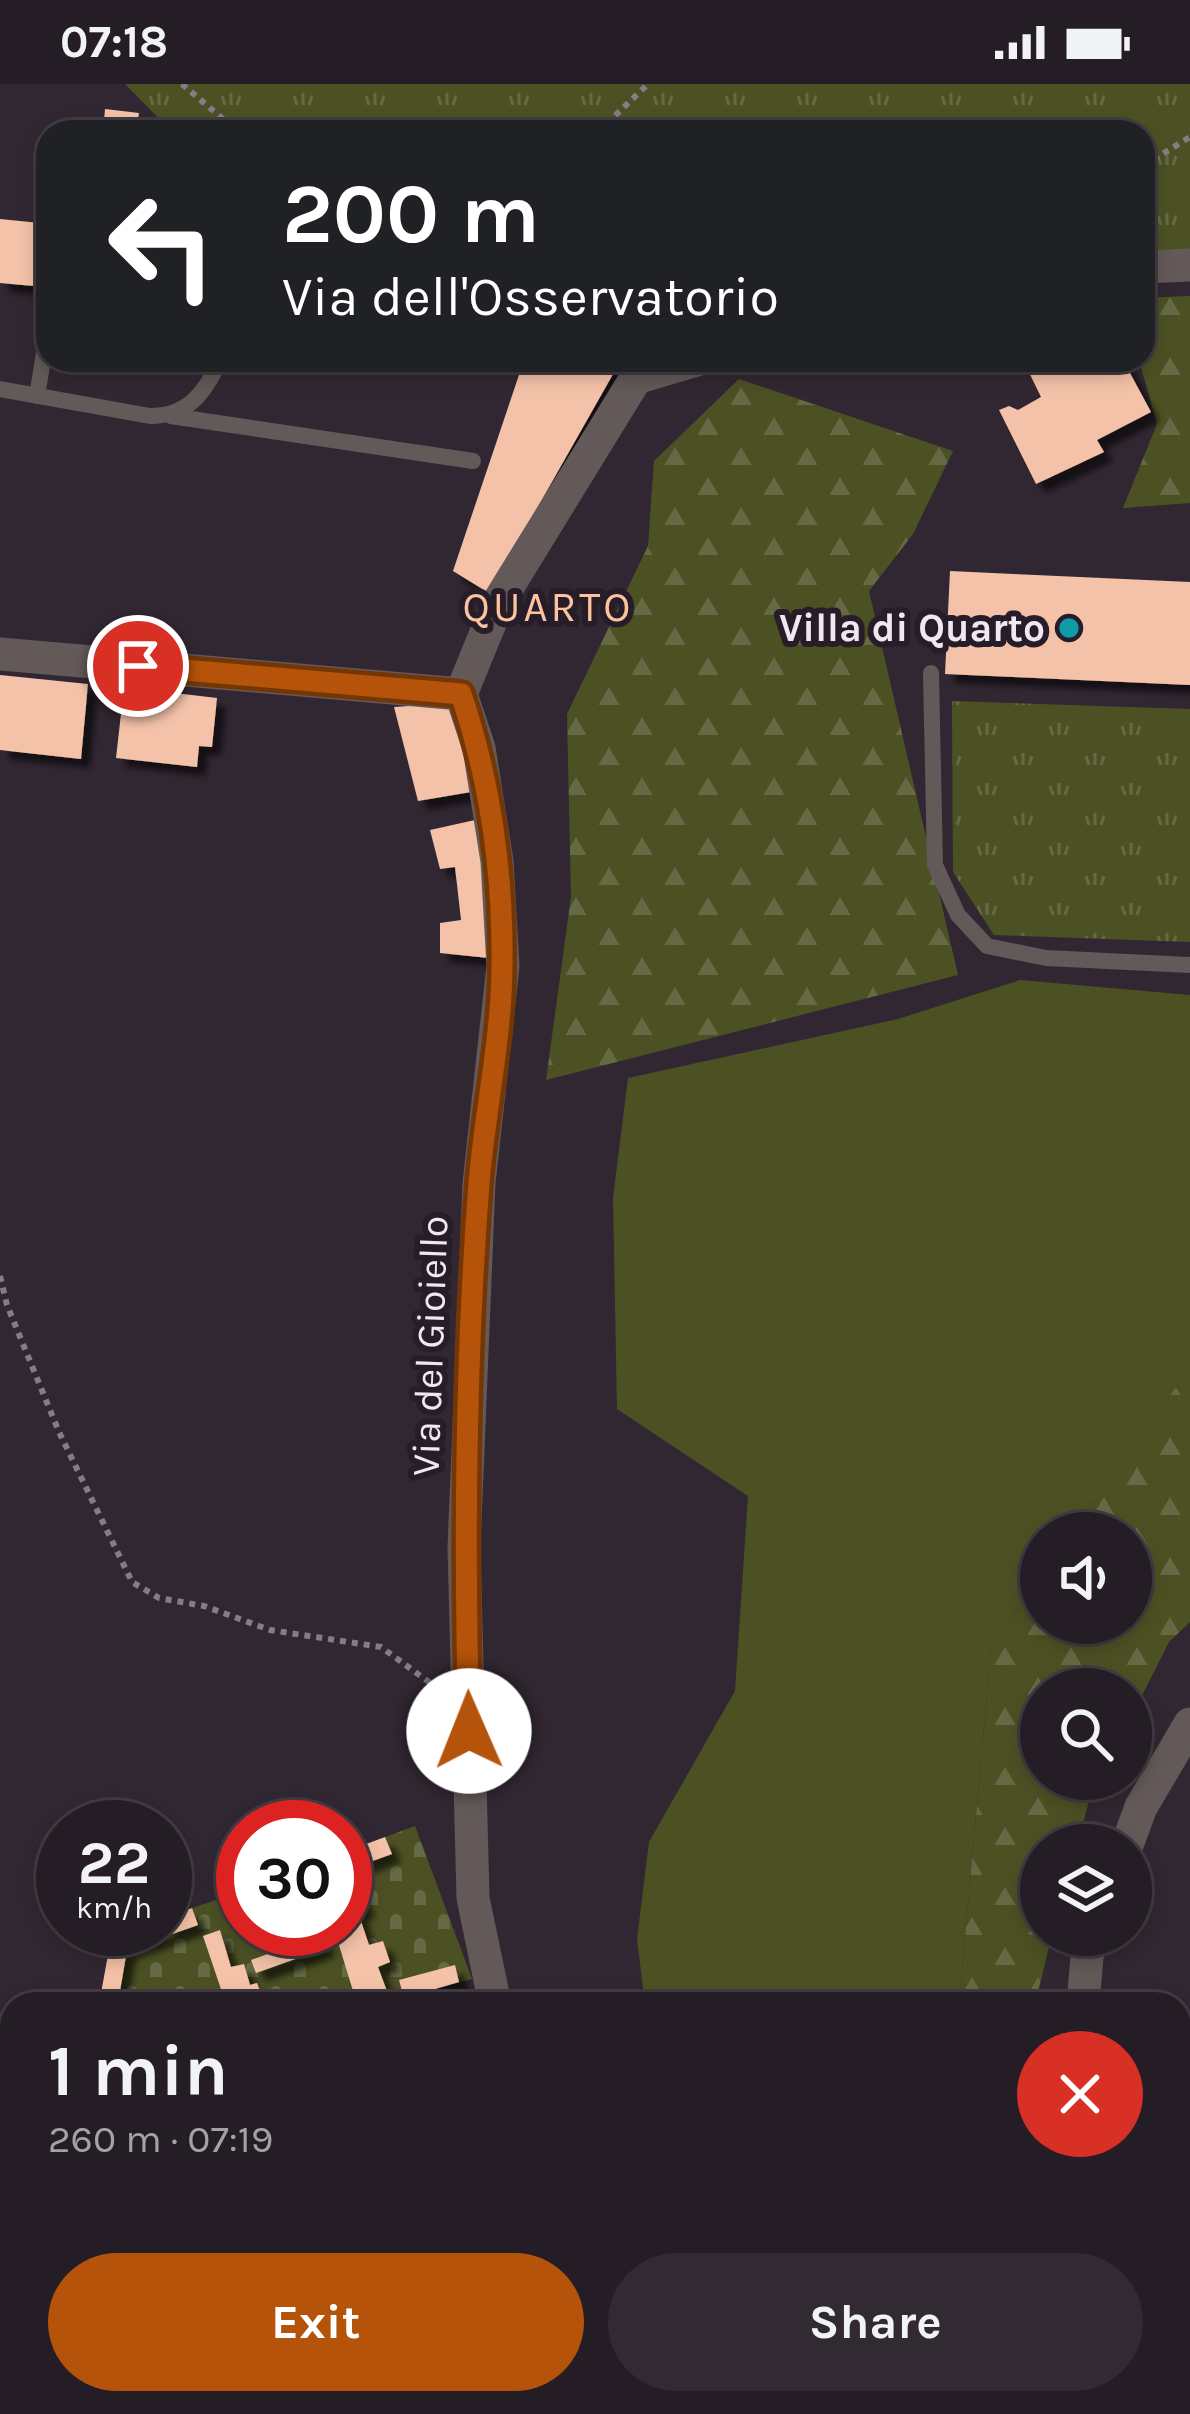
<!DOCTYPE html>
<html lang="en">
<head>
<meta charset="utf-8">
<style>
	:root { --surface:#251d26; --page:#312a32; --text:#f1f3f6; --muted:#a3a2a7; --line:#423b43; --accent:#b45309 }
	body { margin:0; font-family:Karla,sans-serif; background:var(--page); color:var(--text); height:100vh; display:flex; flex-direction:column; font-size:45px; white-space:nowrap }
	* { box-sizing:border-box; margin:0 }
	p { font-size:39px; color:var(--muted) }
	.icon { flex:none; width:66px; height:66px; fill:none; stroke:currentColor; stroke-width:2; stroke-linecap:round; stroke-linejoin:round }
	.map { position:relative; flex:1; overflow:hidden }
	.side { position:absolute; left:0px; top:1908px; width:1191px; height:423px; display:flex; flex-direction:column; background:var(--surface); border-radius:36px 36px 0 0; box-shadow:0 6px 18px #0003,0 0 0 3px var(--line) }
	.side>* { flex:none }
	.top-card { position:absolute; left:36px; top:36px; width:1119px; height:252px; border-radius:36px; box-shadow:0 6px 18px #0003,0 0 0 3px var(--line); background:#202124; color:#fff; overflow:hidden }
	.controls { position:absolute; left:1020px; top:1428px; display:grid; gap:24px }
	.controls a { display:grid; place-items:center; width:132px; height:132px; border-radius:50%; background:var(--surface); box-shadow:0 6px 18px #0003,0 0 0 3px var(--line); font-size:60px }
	.speed { position:absolute; left:36px; top:1716px; display:flex; gap:24px; font-size:60px; font-weight:700; text-align:center }
	.speed>* { display:grid; place-content:center; width:156px; height:156px; border-radius:50%; background:var(--surface); box-shadow:0 6px 18px #0003,0 0 0 3px var(--line); line-height:1 }
	.speed small { font-size:30px; font-weight:400 }
	.speed .limit { border:18px solid #d22; background:#fff; color:#111 }
	.pin { position:absolute; display:grid; place-items:center; width:102px; height:102px; color:#fff; margin:-51px; border:6px solid #fff; border-radius:50%; box-shadow:0 3px 12px #0007 }
	.me { position:absolute; width:132px; margin:-66px; rotate:359deg; stroke-linejoin:round; filter:drop-shadow(0 0 9px #0008) }
	.turn { display:flex; align-items:center; gap:42px; height:252px; padding:0 48px; font-size:54px }
	.turn .icon { width:156px; height:156px; stroke-width:2.5 }
	.turn b { display:block; font-size:84px; line-height:102px }
	.round { display:grid; place-items:center; flex:none; width:126px; height:126px; border-radius:63px; background:var(--page) }
	.head { display:flex; align-items:center; justify-content:space-between; height:204px; padding:0 48px }
	h1 { font-size:72px; font-weight:700; line-height:90px }
	.primary-button { display:flex; gap:24px; margin-top:auto; padding:24px 48px }
	.primary-button a { flex:1; height:138px; border-radius:72px; background:var(--accent); color:#fff; font-size:48px; font-weight:700; line-height:138px; text-align:center }
	.primary-button a+a { background:var(--page); color:var(--text) }
	.status { display:flex; justify-content:space-between; align-items:center; height:84px; padding:0 60px; background:var(--surface); direction:ltr }
	.status svg { height:33px; fill:currentColor }
	.map>svg:first-child { display:block }
	.grass { fill:#4c5124 }
	.forest { fill:url(#forest-firs) }
	.cemetery { fill:url(#cemetery-stones) }
	.park { fill:url(#park-tufts) }
	.building { fill:#f4c2a8; filter:url(#shadow) }
	.lines { fill:none; stroke-linecap:round; stroke-linejoin:round }
	.path { stroke:#857c86; stroke-width:6; stroke-dasharray:6 6; stroke-linecap:butt }
	.lane { stroke:#625958; stroke-width:16 }
	.street { stroke:#625958; stroke-width:33 }
	.route-casing { stroke:#753606; stroke-width:30 }
	.route { stroke:#b45309; stroke-width:21 }
	.culture-dot { fill:#0f9aa8; stroke:#271d28; stroke-width:4.5 }
	.labels { text-anchor:middle; dominant-baseline:central; stroke-width:12; stroke-linejoin:round; paint-order:stroke }
	.poi-label { font-size:39px; font-weight:bold; fill:#efe8f0; stroke:#271d28; text-anchor:end }
	.street-label { font-size:39px; fill:#efe8f0; stroke:#271d28 }
	.neighbourhood-label { font-size:42px; letter-spacing:3px; fill:#fbc39f; stroke:#271d28 }
</style>
</head>
<body>
<div class="status"><b>07:18</b><svg viewBox="0 0 49 12"><path d="M0 12V9h3v3zM5 12V6h3v6zM10 12V3h3v9zM15 12V0h3v12zM26 1h20v11H26zM47 4h2v5h-2z"/></svg></div>
<div class="map">
<svg width="1190" height="2330" viewBox="0 0 1190 2330">
	<defs>
		<pattern id="forest-firs" width="22" height="20" patternUnits="userSpaceOnUse" patternTransform="scale(3)"><rect width="22" height="20" fill="#4c5124"/><path d="M5 1l3.5 6h-7zM16 11l3.5 6h-7z" fill="#666a44"/></pattern>
		<pattern id="cemetery-stones" width="16" height="16" patternUnits="userSpaceOnUse" patternTransform="scale(3)"><rect width="16" height="16" fill="#4c5124"/><path d="M2 7V4a2 2 0 0 1 4 0v3zM10 15v-3a2 2 0 0 1 4 0v3z" fill="#666a44"/></pattern>
		<pattern id="park-tufts" width="24" height="20" patternUnits="userSpaceOnUse" patternTransform="scale(3)"><rect width="24" height="20" fill="#4c5124"/><path d="M3 7l-1-3M5 7V3M7 7l1-3M15 17l-1-3M17 17v-4M19 17l1-3" fill="none" stroke="#666a44"/></pattern>
		<filter id="shadow"><feDropShadow dx="9" dy="9" stdDeviation="3" flood-color="#0009"/></filter>
	</defs>
	<rect width="100%" height="100%" fill="#312732"/>
	<!-- grass -->
	<path class="grass" d="M1020 896 1190 911V1283L1073 1449H1041V1494L991 1565 959 1920H645L637 1855 649 1758 735 1607 748 1412 617 1325 613 1114 628 994 898 935Z"/>
	<!-- forest -->
	<path class="forest" d="M1190 212V419L1123 424 1157 340 1139 276H1143V214Z
		M739 295 953 367 913 450 869 507 958 891 546 996 571 813 567 630 648 462 654 377Z
		M1190 1283V1538L1169 1558 1131 1633V1605H1041V1695H1100L1089 1717 1077 1761H1041V1851H1052L1035 1920H959L991 1565 1041 1494V1539H1131V1449H1073Z"/>
	<!-- cemetery -->
	<path class="cemetery" d="M415 1742 472 1895 382 1920H99L111 1855 136 1845H165V1834L243 1806V1845H345V1768Z"/>
	<!-- park -->
	<path class="park" d="M125 0H1190V181L1143 183V48H172Z
		M952 617 1190 625V858L994 851 953 788Z"/>
	<!-- building -->
	<path class="building" d="M105 25 139 29 137 42 162 48H103Z
		M0 135 40 139 34 202 0 199Z
		M524 276H543L564 285 570 276H621L489 509 453 487Z
		M1023 276H1123L1151 328 1097 356 1104 368 1036 400 999 326 1009 322 1018 326 1041 313Z
		M950 487 1190 498V601L945 590Z
		M0 591 88 600 81 675 0 666Z
		M124 603 217 614 212 663 199 662 197 683 116 674Z
		M457 619 477 707 418 717 394 623Z
		M484 734 489 874 440 869V839L461 836 455 783 440 785 430 746Z
		M385 1753 392 1770 345 1787V1768Z
		M355 1794 366 1825 358 1828 369 1861 383 1857 390 1878 378 1883 391 1918 382 1920H357L335 1848 346 1844 345 1799Z
		M192 1824 198 1841 127 1866 119 1913 137 1920H99L111 1855 136 1845H165V1834Z
		M220 1846 231 1883 244 1880 250 1901 257 1899 265 1920H226L203 1852Z
		M321 1851 326 1864 256 1889 251 1876Z
		M455 1881 459 1898 404 1914 399 1896Z
		M515 2319H615L616 2330H515Z"/>
	<g class="lines">
		<!-- path -->
		<path class="path" d="M182 0 238 48
			M598 48 648 0
			M1143 82 1190 53
			M0 1192 7 1221 59 1348 132 1498 159 1514 204 1522 270 1546 381 1563 433 1601"/>
		<!-- lane -->
		<path class="lane" d="M0 305 150 332C188 332 205 309 220 276
			M37 312 48 245
			M171 332 473 377
			M931 589 935 781 958 831 987 862 1046 874 1190 881
			M0 1983 12 1991
			M0 2315 12 2216"/>
		<!-- street -->
		<path class="street" d="M1143 183 1190 181
			M0 570 461 610 499 517 636 294 697 276
			M461 610 479 664 497 777 503 882 479 1099 464 1463 473 1814 495 1920
			M1127 1761 1141 1723 1190 1640
			M1083 1920 1087 1872 1095 1851
			M436 2319 438 2330
			M690 2319 696 2330
			M1072 2330 1073 2319"/>
	</g>
	<g class="lines">
		<defs>
			<path id="route" d="M138 582 461 610C490 696 503 789 502 880 502 953 485 1026 479 1099 465 1281 464 1465 469 1647"/>
		</defs>
		<!-- route casing -->
		<use href="#route" class="route-casing"/>
		<!-- route -->
		<use href="#route" class="route"/>
	</g>
	<!-- markers -->
	<circle class="culture-dot" cx="1069" cy="544" r="12"/>
	<g class="labels">
		<!-- poi labels -->
		<g class="poi-label">
			<text x="1045" y="544">Villa di Quarto</text>
		</g>
		<!-- street labels -->
		<g class="street-label">
			<text transform="translate(430 1262) rotate(-88)">Via del Gioiello</text>
		</g>
		<!-- neighbourhood labels -->
		<g class="neighbourhood-label">
			<text x="548" y="523">QUARTO</text>
		</g>
	</g>
</svg>
<div class="controls">
<a><svg class="icon" aria-label="sound" viewBox="0 0 24 24"><path d="M4 9h4l5-4v14l-5-4H4zM17 9q2 3 0 6"/></svg></a>
<a><svg class="icon" aria-label="search" viewBox="0 0 24 24"><circle cx="10" cy="10" r="6"/><path d="M15 15l6 6"/></svg></a>
<a><svg class="icon" aria-label="layers" viewBox="0 0 24 24"><path d="M12 4l9 5-9 5-9-5zM3 14l9 5 9-5"/></svg></a>
</div>
<div class="speed"><div>22<small>km/h</small></div><div class="limit">30</div></div>
<div class="pin" style="left:138px;top:582px;background:#d93025"><svg class="icon" aria-label="arrive" viewBox="0 0 24 24"><path d="M6 21V4h12l-3 4 3 4H6"/></svg></div>
<svg class="me" style="left:469px;top:1647px" viewBox="-20 -20 40 40"><circle r="19" fill="#fff"/><path d="M0-13L10 11 0 6-10 11z" fill="#b45309"/></svg>
<div class="top-card">
<div class="turn"><svg class="icon" aria-label="left" viewBox="0 0 24 24"><path d="M17 20v-9H6M10 6l-5 5 5 5"/></svg><div><b>200 m</b>Via dell'Osservatorio</div></div>
</div>
<section class="side">
<div class="head"><div><h1>1 min</h1><p>260 m · 07:19</p></div><a class="round" style="background:#d93025;color:#fff"><svg class="icon" aria-label="close" viewBox="0 0 24 24"><path d="M6 6l12 12M18 6L6 18"/></svg></a></div>
<div class="primary-button"><a>Exit</a><a>Share</a></div>
</section>
</div>
</body>
</html>
